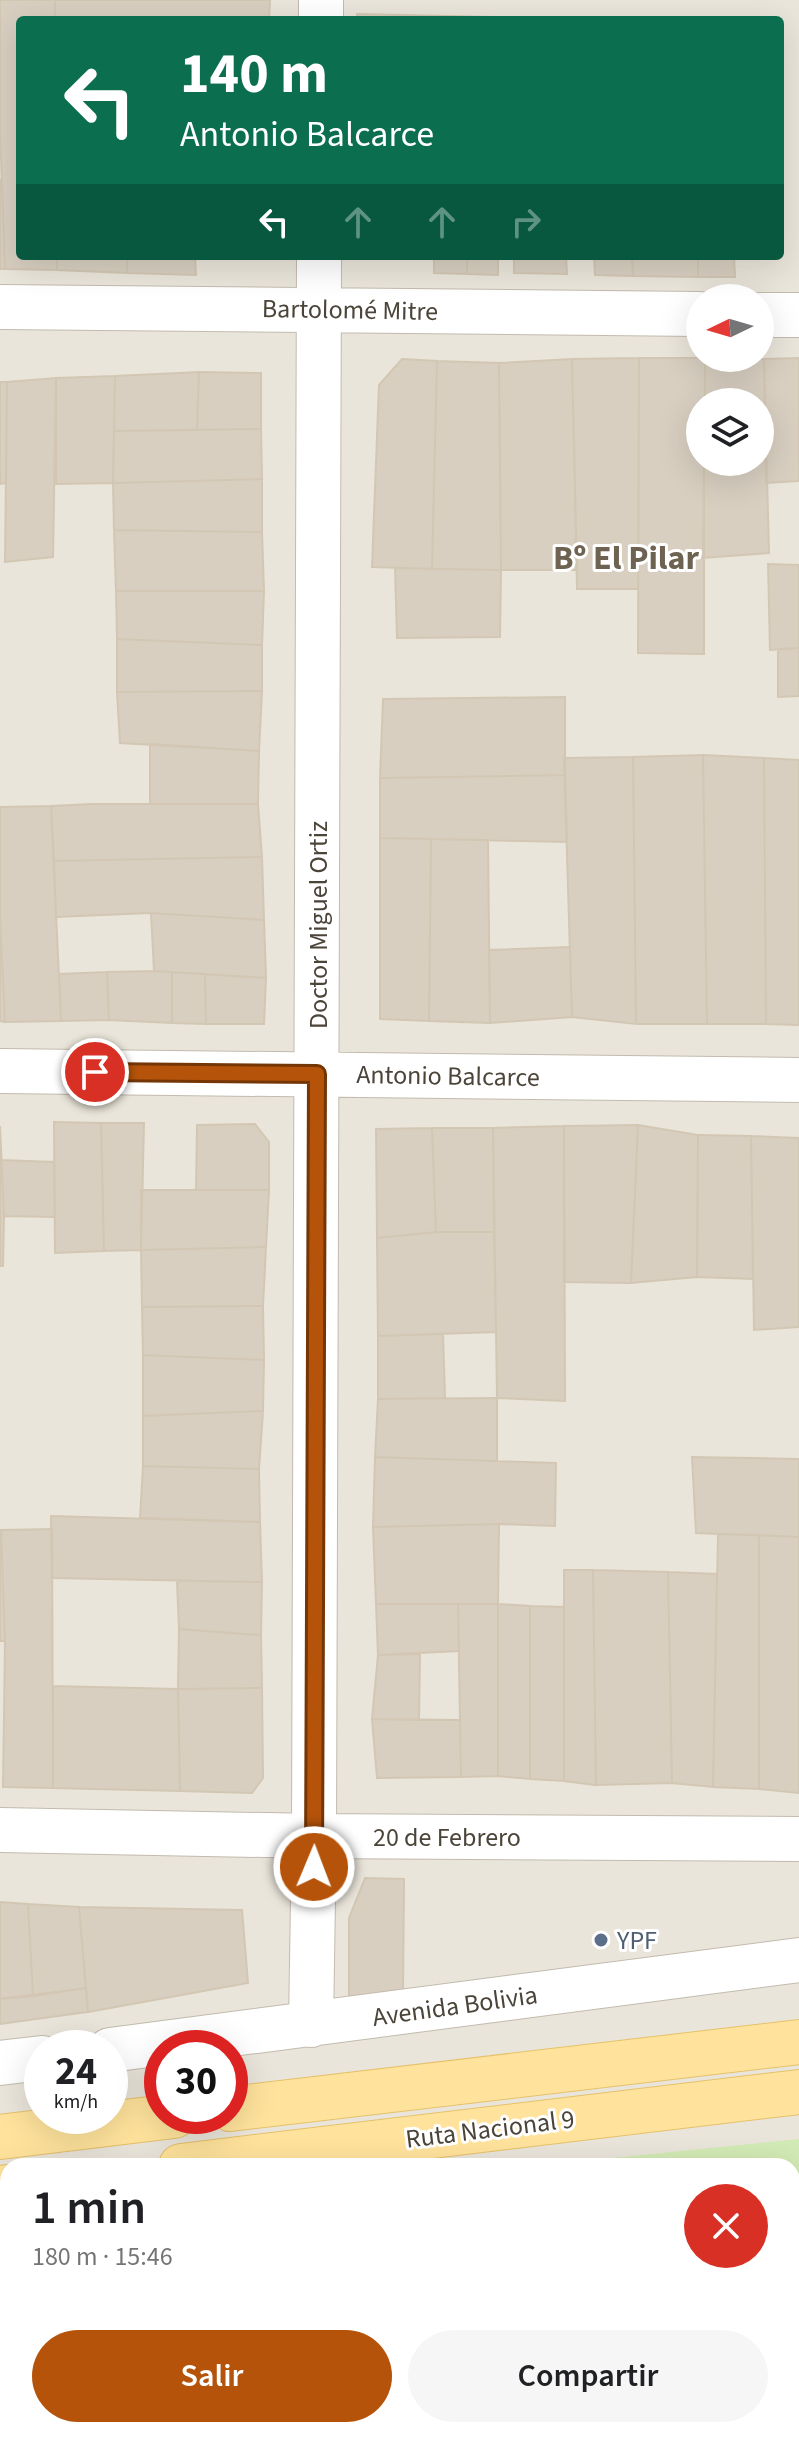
<!DOCTYPE html>
<html lang="es">
<head>
<meta charset="utf-8">
<style>
	:root { --surface:#fff; --page:#f6f6f6; --text:#202124; --muted:#757577; --accent:#b45309 }
	body { margin:0; font-family:"Source Sans 3",sans-serif; background:var(--page); color:var(--text); height:100vh; display:flex; flex-direction:column; font-size:30px; white-space:nowrap }
	* { box-sizing:border-box; margin:0 }
	p { font-size:26px; color:var(--muted) }
	.icon { flex:none; width:44px; height:44px; fill:none; stroke:currentColor; stroke-width:2; stroke-linecap:round; stroke-linejoin:round }
	.map { position:relative; flex:1; overflow:hidden }
	.sheet { position:absolute; left:0px; top:2158px; width:800px; height:280px; display:flex; flex-direction:column; background:var(--surface); border-radius:24px 24px 0 0; box-shadow:0 8px 32px #0002 }
	.sheet>* { flex:none }
	.hud { position:absolute; left:16px; top:16px; width:768px; height:244px; border-radius:8px; box-shadow:0 8px 32px #0002; background:#0b6e4f; color:#fff; overflow:hidden }
	.needle { width:52px; rotate:265deg }
	.controls { position:absolute; left:686px; top:284px; display:grid; gap:16px }
	.controls a { display:grid; place-items:center; width:88px; height:88px; border-radius:50%; background:var(--surface); box-shadow:0 8px 32px #0002; font-size:40px }
	.speed { position:absolute; left:24px; top:2030px; display:flex; gap:16px; font-size:40px; font-weight:700; text-align:center }
	.speed>* { display:grid; place-content:center; width:104px; height:104px; border-radius:50%; background:var(--surface); box-shadow:0 8px 32px #0002; line-height:1 }
	.speed small { font-size:20px; font-weight:400 }
	.speed .limit { border:12px solid #d22; background:#fff; color:#111 }
	.pin { position:absolute; display:grid; place-items:center; width:68px; height:68px; color:#fff; margin:-34px; border:4px solid #fff; border-radius:50%; box-shadow:0 2px 8px #0007 }
	.me { position:absolute; width:88px; margin:-44px; rotate:1deg; stroke-linejoin:round; filter:drop-shadow(0 0 6px #0008) }
	.turn { display:flex; align-items:center; gap:28px; height:168px; padding:0 32px; font-size:36px }
	.turn .icon { width:104px; height:104px; stroke-width:2.5 }
	.turn b { display:block; font-size:56px; line-height:68px }
	.lanes { display:flex; align-items:center; height:76px; padding:0 32px; background:#0003; justify-content:center; gap:40px; direction:ltr }
	.lanes .off { opacity:.35 }
	.round { display:grid; place-items:center; flex:none; width:84px; height:84px; border-radius:42px; background:var(--page) }
	.overview { display:flex; align-items:center; justify-content:space-between; height:136px; padding:0 32px }
	h1 { font-size:48px; font-weight:600; line-height:60px }
	.button { display:flex; gap:16px; margin-top:auto; padding:16px 32px }
	.button a { flex:1; height:92px; border-radius:48px; background:var(--accent); color:#fff; font-size:32px; font-weight:600; line-height:92px; text-align:center }
	.button a+a { background:var(--page); color:var(--text) }
	.map>svg:first-child { display:block }
	.residential { fill:#eae5da; fill-rule:evenodd }
	.green { fill:#d2eab5 }
	.building { fill:#d8cfc1; stroke:#d3c7b4; stroke-width:2 }
	.lines { fill:none; stroke-linecap:round; stroke-linejoin:round }
	.minor-casing { stroke:#c2bbae; stroke-width:46 }
	.major-casing { stroke:#e6c16a; stroke-width:46 }
	.minor { stroke:#fff; stroke-width:44 }
	.major { stroke:#ffe39c; stroke-width:44 }
	.route-casing { stroke:#753606; stroke-width:20 }
	.route { stroke:#b45309; stroke-width:14 }
	.service-dot { fill:#5c6f8a; stroke:#fff; stroke-width:3 }
	.labels { text-anchor:middle; dominant-baseline:central; stroke-width:6; stroke-linejoin:round; paint-order:stroke }
	.street-label { font-size:26px; fill:#4b4439; stroke:#fff }
	.service-label { font-size:26px; fill:#4e5e75; stroke:#fff; text-anchor:start }
	.district-label { font-size:34px; font-weight:bold; fill:#6e6250; stroke:#fff }
</style>
</head>
<body>
<div class="map">
<svg width="799" height="2438" viewBox="0 0 799 2438">
	<rect width="100%" height="100%" fill="#f6f3ec"/>
	<!-- residential -->
	<path class="residential" d="M0 0H799V2206L792 2166H8V2321L0 2323ZM20 20H780V256H20ZM700 298H760V358H700ZM700 402H760V462H700ZM42 2048H110V2116H42ZM162 2048H230V2116H162Z"/>
	<!-- green -->
	<path class="green" d="M799 2139V2438H148L149 2430H792V2166H561L602 2159Z"/>
	<!-- building -->
	<path class="building" d="M0 0H55V20H20V256H57V270L5 269 0 131Z
		M55 0H270L269 20H55Z
		M357 14 494 17V20H357Z
		M0 180H2L5 269H0Z
		M57 256H127V273L57 270Z
		M127 256H195L196 275 127 273Z
		M434 256H467V274L434 273Z
		M467 256H498V275L467 274Z
		M514 256H566L567 274 514 273Z
		M594 256H632L633 276 595 275Z
		M632 256H698V277L633 276Z
		M698 256H734L735 277H698Z
		M639 358H705V402H700V462H704V654L638 653Z
		M639 358 638 589H577L572 359Z
		M705 358 764 359 769 553 703 558 704 462H760V402H705Z
		M799 358V481L766 483 764 359Z
		M402 359 437 361 432 569 372 567 379 385Z
		M572 359 577 570H501L499 363Z
		M437 361 499 363 501 570 432 569Z
		M199 372 197 430 114 431 115 376Z
		M199 372 261 373V429L197 430Z
		M115 376 113 483 56 484V378Z
		M56 378 53 557 5 562 7 382Z
		M0 382H7L6 483 0 484Z
		M261 429 262 479 113 483 114 431Z
		M262 479V532L114 530 113 483Z
		M114 530 262 532 264 591H116Z
		M768 564 799 565V648L770 650Z
		M395 568 501 570 500 637 397 638Z
		M116 591H264L262 645 117 639Z
		M117 639 262 645V691L117 692Z
		M799 648V696L778 697V649Z
		M262 691 259 751 120 743 117 692Z
		M565 697V775L380 778 383 699Z
		M150 744 259 751 258 804H150Z
		M703 755 764 758 766 1024H707Z
		M703 755 707 1024H636L633 757Z
		M633 757 636 1024 572 1017 564 758Z
		M764 758 799 760V1025L766 1024Z
		M565 775 567 842 380 838V778Z
		M93 804H258L262 857 54 861 51 806Z
		M51 806 61 1021 5 1022 0 916V807Z
		M380 838 431 839 429 1021 380 1019Z
		M431 839 488 840 490 1023 429 1021Z
		M262 857 264 920 151 913 56 917 54 861Z
		M151 913 264 920 266 978 154 971Z
		M0 918 5 1022 0 1021Z
		M570 947 572 1017 490 1023 489 950Z
		M154 971 172 972V1023L109 1020 107 972Z
		M107 972 109 1020 61 1021 59 974Z
		M172 972 205 974 206 1024 172 1023Z
		M205 974 266 978 264 1024H206Z
		M54 1122 101 1123 104 1251 55 1253Z
		M101 1123H144L141 1250 104 1251Z
		M255 1124 269 1142V1190H196L197 1125Z
		M638 1125 631 1283 564 1282V1126Z
		M638 1125 698 1135 697 1277 631 1283Z
		M0 1126 4 1216 3 1266H0Z
		M564 1126 565 1401 497 1398 493 1128Z
		M432 1128H493L494 1232H436Z
		M432 1128 436 1232 377 1238 376 1129Z
		M698 1135 751 1136 753 1279 697 1277Z
		M751 1136 799 1138V1327L754 1330Z
		M1 1160 54 1162 55 1217 4 1216Z
		M141 1190H269L266 1247 141 1250Z
		M436 1232H494L496 1332 378 1336 377 1238Z
		M266 1247 263 1306 142 1307 141 1250Z
		M263 1306 264 1360 143 1355 142 1307Z
		M443 1334 445 1398 378 1399V1336Z
		M143 1355 264 1360 263 1411 143 1416Z
		M497 1398V1461L375 1457 378 1399Z
		M263 1411 259 1469 143 1466V1416Z
		M375 1457 556 1463 555 1526 499 1524 373 1527Z
		M692 1457 799 1459V1537L696 1533Z
		M143 1466 259 1469 260 1522 140 1518Z
		M51 1516 260 1522 262 1582 52 1578Z
		M499 1524 498 1604H376L373 1527Z
		M52 1529 53 1788 3 1787 5 1641 1 1530Z
		M0 1530H1L5 1641H0Z
		M718 1534 759 1535V1789L713 1787Z
		M759 1535 799 1537V1793L759 1789Z
		M564 1570H593L596 1785 564 1781Z
		M593 1570 668 1572 672 1783 596 1785Z
		M668 1572 717 1574 713 1787 672 1783Z
		M177 1581 262 1582 261 1635 179 1629Z
		M376 1604H458L459 1651 378 1655Z
		M458 1604H498V1776L461 1777Z
		M498 1604 530 1606V1779L498 1776Z
		M530 1606 564 1607V1781L530 1779Z
		M179 1629 261 1635 262 1688 178 1689Z
		M420 1654 419 1720 372 1719 378 1655Z
		M53 1686 178 1689 180 1791 53 1788Z
		M262 1688 263 1778 252 1793 180 1791 178 1689Z
		M372 1719 460 1720 461 1777 377 1778Z
		M365 1878 404 1879 403 1995 349 2000V1918Z
		M0 1902 28 1904 33 1996 0 1999Z
		M28 1904 79 1907 86 1988 33 1996Z
		M79 1907 242 1910 248 1983 88 2012Z
		M86 1988 88 2012 0 2024V1999Z"/>
	<g class="lines">
		<defs>
			<path id="minor" d="M321 20V0
				M0 307 700 314
				M760 315H799
				M0 1071 799 1080
				M0 1830 314 1836 799 1839
				M311 2025 314 1836 319 256
				M110 2050 799 1960
				M0 2063 42 2058"/>
			<path id="major" d="M230 2109 799 2042
				M0 2137 174 2116
				M181 2166 799 2092
				M0 2188 8 2187"/>
		</defs>
		<!-- minor casing -->
		<use href="#minor" class="minor-casing"/>
		<!-- major casing -->
		<use href="#major" class="major-casing"/>
		<!-- minor -->
		<use href="#minor" class="minor"/>
		<!-- major -->
		<use href="#major" class="major"/>
	</g>
	<g class="lines">
		<defs>
			<path id="route" d="M95 1072 317 1074 314 1867"/>
		</defs>
		<!-- route casing -->
		<use href="#route" class="route-casing"/>
		<!-- route -->
		<use href="#route" class="route"/>
	</g>
	<!-- markers -->
	<circle class="service-dot" cx="601" cy="1940" r="8"/>
	<g class="labels">
		<!-- street labels -->
		<g class="street-label">
			<text transform="translate(350 310) rotate(1)">Bartolomé Mitre</text>
			<text transform="translate(318 925) rotate(-90)">Doctor Miguel Ortiz</text>
			<text transform="translate(448 1076) rotate(1)">Antonio Balcarce</text>
			<text x="447" y="1837">20 de Febrero</text>
			<text transform="translate(455 2006) rotate(-8)">Avenida Bolivia</text>
			<text transform="translate(490 2129) rotate(-7)">Ruta Nacional 9</text>
		</g>
		<!-- service labels -->
		<g class="service-label">
			<text x="617" y="1940">YPF</text>
		</g>
		<!-- district labels -->
		<g class="district-label">
			<text x="626" y="558">Bº El Pilar</text>
		</g>
	</g>
</svg>
<div class="controls">
<a><svg class="needle" viewBox="-14 -14 28 28"><path d="M0-13l5 13h-10z" fill="#e53935"/><path d="M0 13l5-13h-10z" fill="#757577"/></svg></a>
<a><svg class="icon" aria-label="layers" viewBox="0 0 24 24"><path d="M12 4l9 5-9 5-9-5zM3 14l9 5 9-5"/></svg></a>
</div>
<div class="speed"><div>24<small>km/h</small></div><div class="limit">30</div></div>
<div class="pin" style="left:95px;top:1072px;background:#d93025"><svg class="icon" aria-label="arrive" viewBox="0 0 24 24"><path d="M6 21V4h12l-3 4 3 4H6"/></svg></div>
<svg class="me" style="left:314px;top:1867px" viewBox="-20 -20 40 40"><circle r="17" fill="#b45309" stroke="#fff" stroke-width="3"/><path d="M0-11L8 9 0 5-8 9z" fill="#fff"/></svg>
<div class="hud">
<div class="turn"><svg class="icon" aria-label="left" viewBox="0 0 24 24"><path d="M17 20v-9H6M10 6l-5 5 5 5"/></svg><div><b>140 m</b>Antonio Balcarce</div></div>
<div class="lanes"><svg class="icon" aria-label="left" viewBox="0 0 24 24"><path d="M17 20v-9H6M10 6l-5 5 5 5"/></svg><svg class="icon off" aria-label="ahead" viewBox="0 0 24 24"><path d="M12 20V5M6 11l6-6 6 6"/></svg><svg class="icon off" aria-label="ahead" viewBox="0 0 24 24"><path d="M12 20V5M6 11l6-6 6 6"/></svg><svg class="icon off" aria-label="right" viewBox="0 0 24 24"><path d="M7 20v-9h11M14 6l5 5-5 5"/></svg></div>
</div>
<section class="sheet">
<div class="overview"><div><h1>1 min</h1><p>180 m · 15:46</p></div><a class="round" style="background:#d93025;color:#fff"><svg class="icon" aria-label="close" viewBox="0 0 24 24"><path d="M6 6l12 12M18 6L6 18"/></svg></a></div>
<div class="button"><a>Salir</a><a>Compartir</a></div>
</section>
</div>
</body>
</html>
